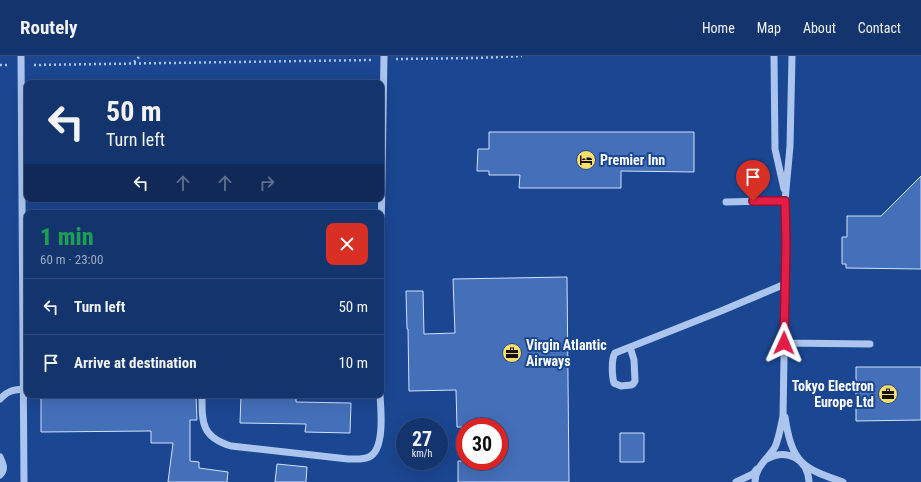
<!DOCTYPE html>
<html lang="en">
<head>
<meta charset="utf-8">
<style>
	:root { --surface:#14346d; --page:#1d3c72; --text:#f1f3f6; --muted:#9daac2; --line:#334f80 }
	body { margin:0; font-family:"Roboto Condensed",sans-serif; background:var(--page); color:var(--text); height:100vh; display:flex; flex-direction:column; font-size:15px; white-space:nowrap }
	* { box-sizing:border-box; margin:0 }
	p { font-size:13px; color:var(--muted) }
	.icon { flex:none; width:22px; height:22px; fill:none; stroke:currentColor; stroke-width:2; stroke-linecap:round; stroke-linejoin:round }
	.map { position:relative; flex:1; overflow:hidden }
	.drawer { position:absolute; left:24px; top:154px; width:360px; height:188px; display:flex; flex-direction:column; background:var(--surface); border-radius:8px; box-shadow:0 4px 16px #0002,0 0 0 1px var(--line) }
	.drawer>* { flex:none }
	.top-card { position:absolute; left:24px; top:24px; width:360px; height:122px; border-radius:8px; box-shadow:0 4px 16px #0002,0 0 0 1px var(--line); background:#14346d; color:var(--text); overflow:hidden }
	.speed { position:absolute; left:396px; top:362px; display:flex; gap:8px; font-size:20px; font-weight:700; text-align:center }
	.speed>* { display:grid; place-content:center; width:52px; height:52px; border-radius:50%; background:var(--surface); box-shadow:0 4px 16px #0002,0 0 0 1px var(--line); line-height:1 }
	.speed small { font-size:10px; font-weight:400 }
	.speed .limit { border:6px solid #d22; background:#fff; color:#111 }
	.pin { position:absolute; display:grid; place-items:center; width:34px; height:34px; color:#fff; margin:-41px -17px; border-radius:50% 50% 50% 0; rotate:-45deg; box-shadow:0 0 4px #0007 }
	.pin .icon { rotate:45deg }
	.me { position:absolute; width:44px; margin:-22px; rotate:1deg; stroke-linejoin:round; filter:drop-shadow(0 0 3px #0008) }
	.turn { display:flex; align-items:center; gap:14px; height:84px; padding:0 16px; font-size:18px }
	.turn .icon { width:52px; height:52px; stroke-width:2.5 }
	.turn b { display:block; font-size:28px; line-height:34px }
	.lanes { display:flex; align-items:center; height:38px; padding:0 16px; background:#0003; justify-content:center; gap:20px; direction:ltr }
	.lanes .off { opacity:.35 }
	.round { display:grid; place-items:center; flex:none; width:42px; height:42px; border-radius:8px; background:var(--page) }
	.summary { display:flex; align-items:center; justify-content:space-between; height:68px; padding:0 16px }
	h1 { font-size:24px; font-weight:800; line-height:30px; color:#1e9e55 }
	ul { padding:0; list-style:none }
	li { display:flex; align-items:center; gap:12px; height:56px; padding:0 16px; border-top:1px solid var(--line) }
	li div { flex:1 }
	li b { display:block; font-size:15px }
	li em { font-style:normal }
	header { display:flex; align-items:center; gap:24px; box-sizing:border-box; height:56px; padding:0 20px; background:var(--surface); border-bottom:1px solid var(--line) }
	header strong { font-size:19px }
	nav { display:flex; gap:22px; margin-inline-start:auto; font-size:14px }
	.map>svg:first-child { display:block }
	.building { fill:#446fb9; stroke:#d2e1fa }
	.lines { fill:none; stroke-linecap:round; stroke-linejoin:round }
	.path { stroke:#abc5ee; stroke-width:2.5; stroke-dasharray:2 3; stroke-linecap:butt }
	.minor { stroke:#abc5ee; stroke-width:7 }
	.route-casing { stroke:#92132f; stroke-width:10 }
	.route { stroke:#e11d48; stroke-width:7 }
	.labels { text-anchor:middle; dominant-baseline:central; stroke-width:4; stroke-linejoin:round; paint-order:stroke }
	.poi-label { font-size:14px; font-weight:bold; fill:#fff; stroke:#1b4691; text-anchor:start }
</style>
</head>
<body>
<header>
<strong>Routely</strong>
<nav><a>Home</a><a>Map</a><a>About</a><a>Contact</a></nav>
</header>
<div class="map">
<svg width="921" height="426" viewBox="0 0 921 426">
	<rect width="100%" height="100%" fill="#1b4691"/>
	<!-- building -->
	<path class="building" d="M489 76H694V116L621 115V132H519L520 119H489V115H477L478 93H489Z
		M921 120V213L846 212V208H842V181H847V160H881Z
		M567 221 569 426H458V405H499V371H457L456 334 409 335 408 273H407L406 235H423L424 278 455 277 453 223Z
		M856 311H921V364L856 365Z
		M41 339H196L197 364H190V405L199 406V412L228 416 227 426H168L173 387H151V375L41 376Z
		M241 339H296V346L351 347 350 377 305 376 306 368 240 367Z
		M620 377H644V406H620Z
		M277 408 307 411 306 426H275Z"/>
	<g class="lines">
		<!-- path -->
		<path class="path" d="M396 3 477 2 522 0
			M134 6 140 0
			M0 9H9
			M34 9 371 4"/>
		<!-- minor -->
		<path class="minor" d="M21 0 24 426
			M774 0 775 93 784 133
			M726 146 765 145H785
			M381 181 384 0
			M784 287 870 288
			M630 291 634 304 635 325 633 328 631 329 621 330 616 328 614 327C612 320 611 303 615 297L721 255 785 228
			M202 339C202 366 201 381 231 390L348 403C354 403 363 404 369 401 385 394 381 354 380 339
			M0 343C8 335 12 334 23 333
			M785 361C792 406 801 412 843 426
			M0 401C3 408 6 413 0 419
			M767 403C787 392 808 403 809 426
			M736 426 753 418 757 413
			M755 426C755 411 768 403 775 391 779 382 781 370 783 360L786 188 785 145 790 90 792 0"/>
	</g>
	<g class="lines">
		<defs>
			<path id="route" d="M753 145H785L786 188 784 287"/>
		</defs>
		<!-- route casing -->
		<use href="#route" class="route-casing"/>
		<!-- route -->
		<use href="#route" class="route"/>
	</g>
	<!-- icons -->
	<defs>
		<symbol id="hotel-disc" viewBox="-11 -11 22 22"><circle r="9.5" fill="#ffdf69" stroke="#1b4691"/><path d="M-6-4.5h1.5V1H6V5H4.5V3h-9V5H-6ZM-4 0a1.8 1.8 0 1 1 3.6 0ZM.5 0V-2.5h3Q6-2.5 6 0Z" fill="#111"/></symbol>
		<symbol id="office-disc" viewBox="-11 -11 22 22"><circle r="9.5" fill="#ffdf69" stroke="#1b4691"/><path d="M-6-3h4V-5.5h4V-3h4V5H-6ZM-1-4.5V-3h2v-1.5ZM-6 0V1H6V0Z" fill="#111"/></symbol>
	</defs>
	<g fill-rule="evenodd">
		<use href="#hotel-disc" x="575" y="93" width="22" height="22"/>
		<use href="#office-disc" x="501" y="286" width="22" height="22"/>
		<use href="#office-disc" x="877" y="327" width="22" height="22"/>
	</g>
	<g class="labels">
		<!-- poi labels -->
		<g class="poi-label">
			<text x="600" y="104">Premier Inn</text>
			<text x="526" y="289">Virgin Atlantic<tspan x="526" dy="16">Airways</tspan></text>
			<text x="874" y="330" text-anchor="end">Tokyo Electron<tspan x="874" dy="16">Europe Ltd</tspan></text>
		</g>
	</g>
</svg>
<div class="speed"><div>27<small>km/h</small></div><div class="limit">30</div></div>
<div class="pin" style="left:753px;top:145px;background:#d93025"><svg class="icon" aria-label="arrive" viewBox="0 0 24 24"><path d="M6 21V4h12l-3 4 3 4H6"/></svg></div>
<svg class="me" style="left:784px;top:287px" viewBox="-20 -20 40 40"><path d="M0-17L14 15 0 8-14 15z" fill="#e11d48" stroke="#fff" stroke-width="4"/></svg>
<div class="top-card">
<div class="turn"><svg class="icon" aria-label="left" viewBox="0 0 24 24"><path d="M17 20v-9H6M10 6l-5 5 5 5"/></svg><div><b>50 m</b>Turn left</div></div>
<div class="lanes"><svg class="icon" aria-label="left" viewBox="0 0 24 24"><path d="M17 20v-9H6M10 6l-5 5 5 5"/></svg><svg class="icon off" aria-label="ahead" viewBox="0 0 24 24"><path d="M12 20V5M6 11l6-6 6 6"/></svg><svg class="icon off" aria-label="ahead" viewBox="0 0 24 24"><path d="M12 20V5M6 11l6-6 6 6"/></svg><svg class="icon off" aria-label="right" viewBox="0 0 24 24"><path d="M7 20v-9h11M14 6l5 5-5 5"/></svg></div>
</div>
<section class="drawer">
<div class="summary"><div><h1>1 min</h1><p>60 m · 23:00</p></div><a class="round" style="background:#d93025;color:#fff"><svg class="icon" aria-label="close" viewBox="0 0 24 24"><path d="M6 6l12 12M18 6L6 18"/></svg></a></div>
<ul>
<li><svg class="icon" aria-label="left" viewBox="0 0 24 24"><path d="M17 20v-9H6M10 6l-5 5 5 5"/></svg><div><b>Turn left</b></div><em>50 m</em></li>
<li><svg class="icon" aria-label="arrive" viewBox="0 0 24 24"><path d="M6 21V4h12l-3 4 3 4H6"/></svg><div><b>Arrive at destination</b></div><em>10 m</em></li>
</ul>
</section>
</div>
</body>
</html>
